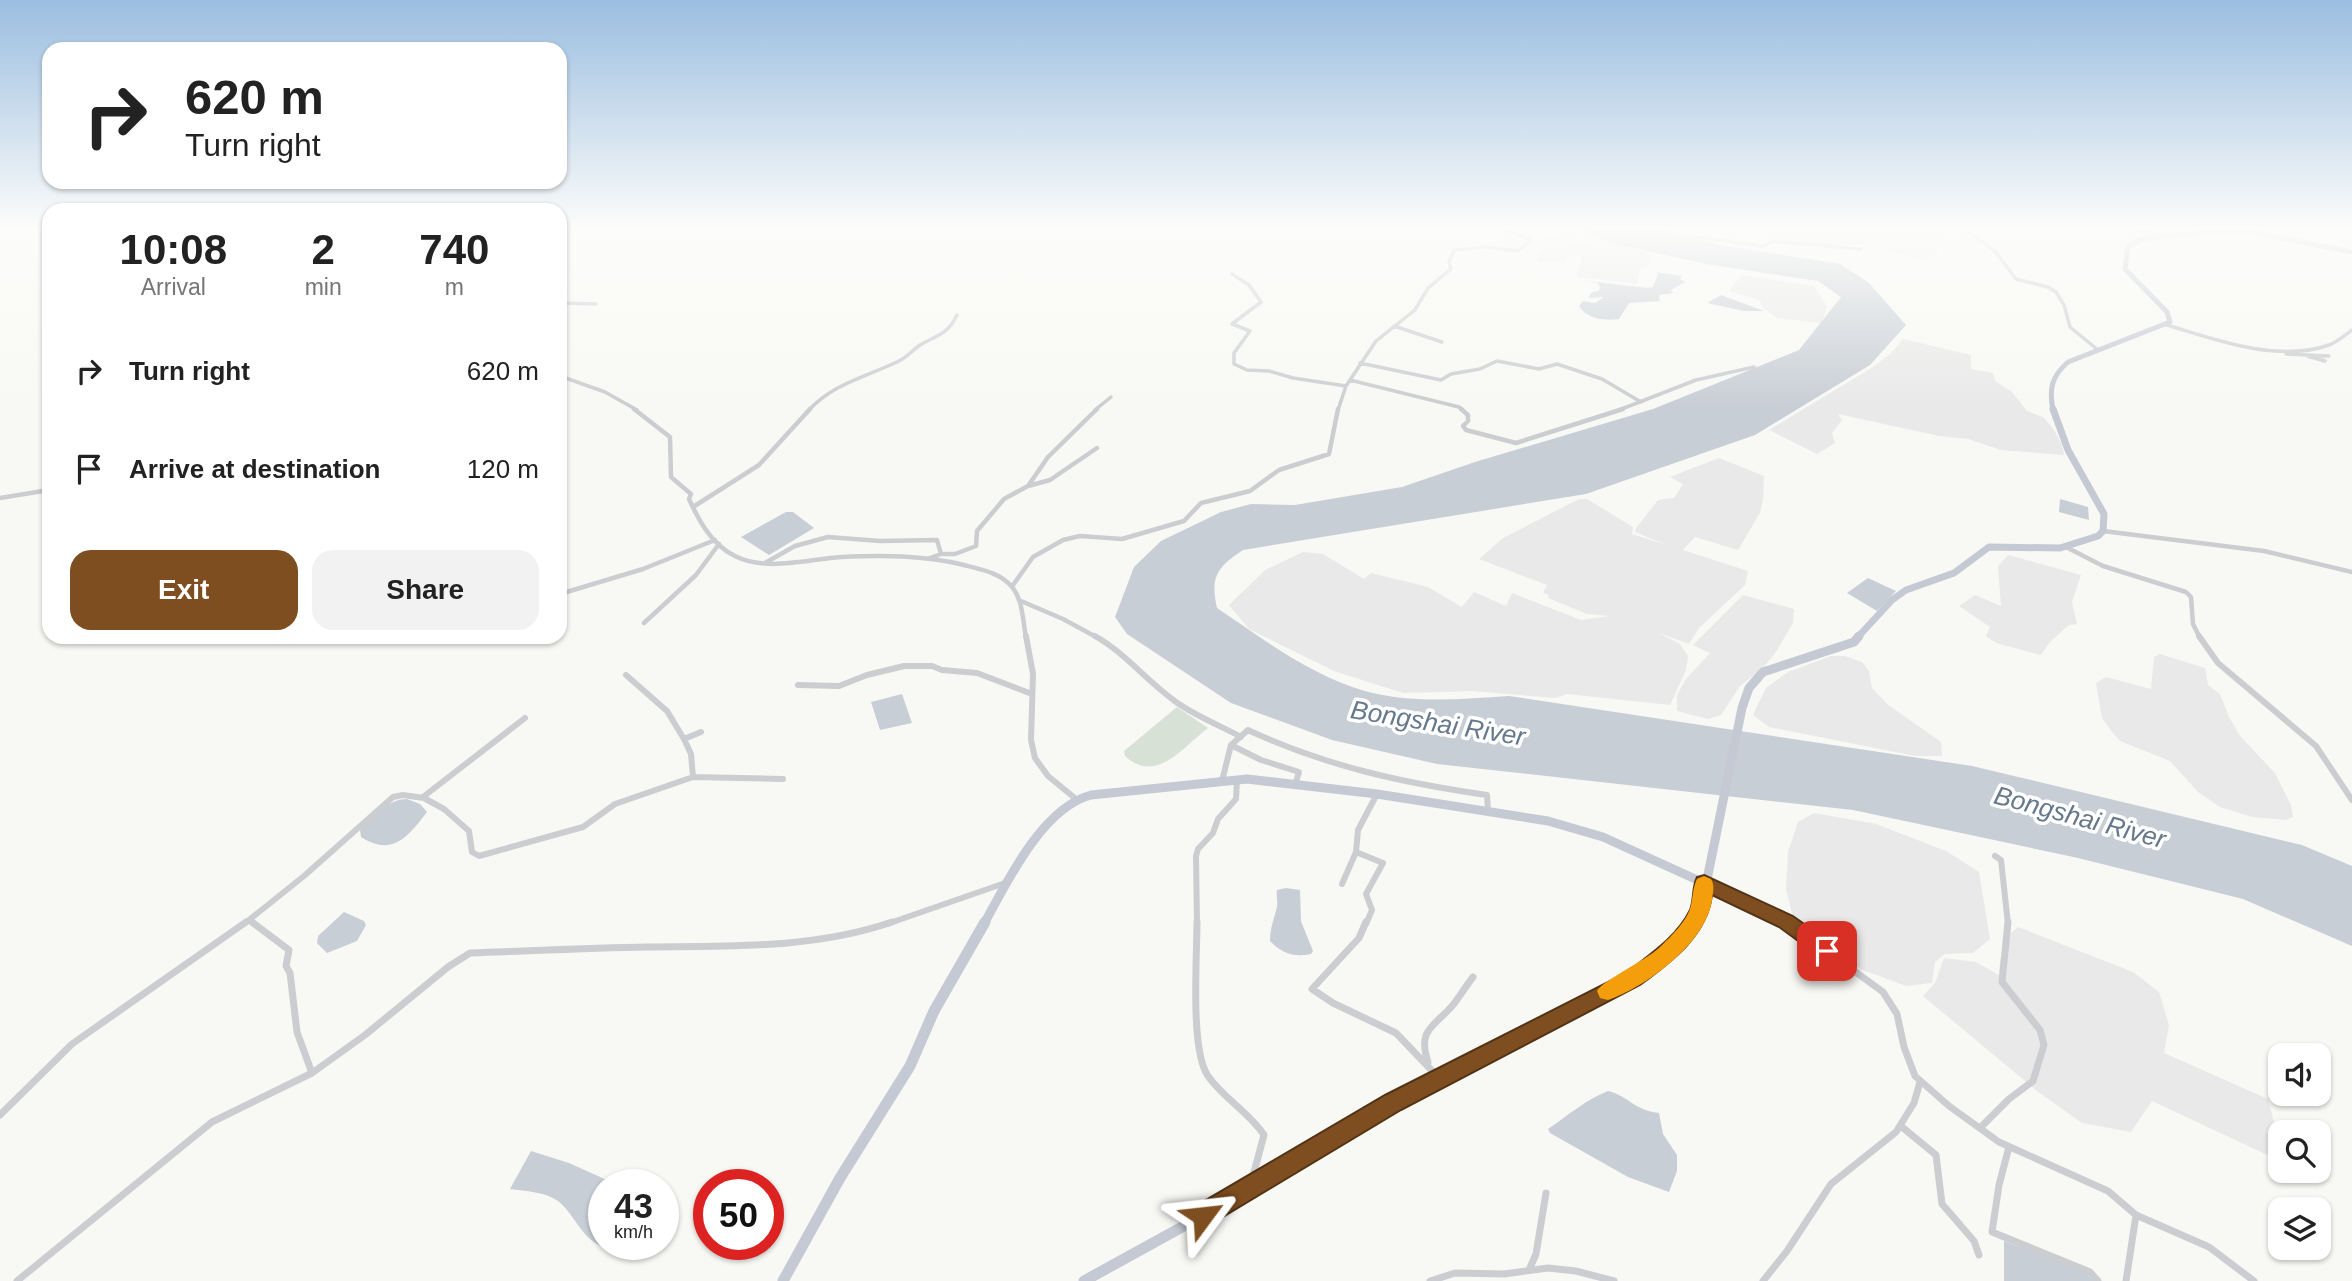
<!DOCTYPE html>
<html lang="en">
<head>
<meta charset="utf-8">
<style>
	:root { --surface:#fff; --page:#f2f2f2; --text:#222; --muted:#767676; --accent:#7f4e20 }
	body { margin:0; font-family:Arial,sans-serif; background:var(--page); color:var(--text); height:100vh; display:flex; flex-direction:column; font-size:26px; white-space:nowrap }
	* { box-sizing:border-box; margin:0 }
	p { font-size:23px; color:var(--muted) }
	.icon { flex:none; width:38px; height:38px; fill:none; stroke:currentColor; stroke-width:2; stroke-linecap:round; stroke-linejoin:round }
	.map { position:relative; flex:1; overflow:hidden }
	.drawer { position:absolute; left:42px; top:203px; width:525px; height:441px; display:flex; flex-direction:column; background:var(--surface); border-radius:21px; box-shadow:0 2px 5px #0004 }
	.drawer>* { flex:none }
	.top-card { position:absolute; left:42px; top:42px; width:525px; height:147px; border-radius:21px; box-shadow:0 2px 5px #0004; background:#fff; color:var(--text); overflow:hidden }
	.controls { position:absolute; left:2268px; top:1043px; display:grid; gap:14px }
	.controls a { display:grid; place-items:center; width:63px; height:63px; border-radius:14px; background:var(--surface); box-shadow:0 2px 5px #0004; font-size:35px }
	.speed { position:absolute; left:588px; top:1169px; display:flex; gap:14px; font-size:35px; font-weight:700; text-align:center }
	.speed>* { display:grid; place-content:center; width:91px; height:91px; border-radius:50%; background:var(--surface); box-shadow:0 2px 5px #0004; line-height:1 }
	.speed small { font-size:18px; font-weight:400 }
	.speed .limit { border:10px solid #d22; background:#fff; color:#111 }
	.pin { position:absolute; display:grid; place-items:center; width:60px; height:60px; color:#fff; margin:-30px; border-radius:14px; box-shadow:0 4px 10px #0006 }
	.me { position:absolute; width:77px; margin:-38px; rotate:60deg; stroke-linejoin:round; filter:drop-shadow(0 0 5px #0008) }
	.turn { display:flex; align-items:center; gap:24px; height:147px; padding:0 28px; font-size:32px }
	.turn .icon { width:91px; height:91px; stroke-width:2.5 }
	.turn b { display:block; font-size:49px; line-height:60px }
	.eta { display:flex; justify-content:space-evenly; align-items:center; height:119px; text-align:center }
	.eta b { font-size:42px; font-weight:700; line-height:49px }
	.action { display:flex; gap:14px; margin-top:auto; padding:14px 28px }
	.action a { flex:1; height:80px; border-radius:21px; background:var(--accent); color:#fff; font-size:28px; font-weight:700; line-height:80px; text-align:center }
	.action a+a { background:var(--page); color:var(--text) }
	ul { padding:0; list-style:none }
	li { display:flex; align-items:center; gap:21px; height:98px; padding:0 28px }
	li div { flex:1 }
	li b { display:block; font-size:26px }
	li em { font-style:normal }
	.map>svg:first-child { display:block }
	.built { fill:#e9e9e9 }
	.green { fill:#d8e1d6 }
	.water { fill:#c8ced5 }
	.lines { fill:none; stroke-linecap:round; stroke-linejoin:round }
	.street-far3 { stroke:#cbcdd1; stroke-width:3.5 }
	.street-far2 { stroke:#cbcdd1; stroke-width:4.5 }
	.street-far1 { stroke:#cbcdd1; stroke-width:6 }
	.street { stroke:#cbcdd1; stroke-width:7 }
	.secondary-far3 { stroke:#c5c9d3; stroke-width:5 }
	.secondary-far2 { stroke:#c5c9d3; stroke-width:7 }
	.secondary-far1 { stroke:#c5c9d3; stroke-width:9 }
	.secondary { stroke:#c5c9d3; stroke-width:11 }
	.route { fill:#7f4e20; stroke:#533315; stroke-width:2 }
	.slow { fill:#f59e0b }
	.labels { text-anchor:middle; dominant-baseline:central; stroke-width:7; stroke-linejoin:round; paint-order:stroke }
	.water-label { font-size:26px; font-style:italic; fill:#66788b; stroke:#fff }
</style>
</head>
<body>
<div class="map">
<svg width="2352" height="1281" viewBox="0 0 2352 1281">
	<rect width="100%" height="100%" fill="#f8f9f5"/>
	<!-- built -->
	<path class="built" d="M1780 228H1828L1855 233 1929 228 1936 232 1937 255 1921 260 1872 246 1801 242Z
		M1547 235 1585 243 1592 237 1650 254V260L1647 268H1643L1639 273 1637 284 1579 277 1577 274 1582 257 1570 254 1565 263 1538 261V255Z
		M1741 275 1814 286 1827 306 1822 323 1777 318 1762 307 1760 300 1729 291Z
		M1903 339 1971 355V369L1993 373 1995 381 2012 392 2027 411 2043 417 2054 430 2062 445 2064 455 2001 450 1968 439 1939 436 1838 414 1842 420 1832 433 1835 443 1817 454 1769 430 1873 367 1890 354Z
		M1719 458 1764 476 1763 499 1760 513 1738 550 1695 537 1683 550 1748 571 1745 585 1699 628 1689 644 1659 633 1680 644 1688 656 1686 670 1670 705 1567 694 1555 698 1472 691 1403 693 1334 671 1249 629 1229 605 1265 570 1303 552 1323 554 1364 579 1371 573 1428 587 1462 607 1474 592 1506 606 1512 593 1581 620 1610 616 1587 614 1548 598 1549 595 1543 593 1547 585 1479 559 1503 538 1579 499H1587L1633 527 1632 534 1667 545 1635 532 1636 528 1658 500 1674 498 1683 484 1670 477Z
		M2008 555 2081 575 2072 602 2077 624 2069 625 2050 642 2041 655 1996 643 1986 636 1990 627 1959 606 1975 595 2001 606 1998 566Z
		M1743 595 1794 609 1793 623 1776 652 1763 668 1740 686 1721 715 1708 719 1677 711V695L1686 679 1710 653 1693 645Z
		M2160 654 2205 668 2208 685 2220 694 2229 717 2240 736 2275 773 2291 805 2293 817 2286 820 2252 817 2220 807 2198 792 2170 761 2120 741 2112 732 2102 718 2096 683 2106 677 2151 689 2154 657Z
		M1831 656H1845L1862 662 1869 671 1872 688 1887 704 1941 742 1942 756H1915L1769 727 1753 715 1766 688 1788 672Z
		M1814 813 1876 824 1946 851 1979 872 1990 939 1973 953 1945 954 1935 962 1932 983 1906 986 1863 970 1812 940 1795 926 1786 889 1788 852 1798 822Z
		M2018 927 2133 972 2159 992 2169 1025 2164 1053 2268 1099 2280 1145V1161L2152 1101 2131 1132 2082 1123 2037 1091 1923 996 1935 983 1944 958 1976 962 1999 975 2000 961 2010 934Z"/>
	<!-- green -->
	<path class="green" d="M1177 707 1208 728C1183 747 1156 785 1125 756L1124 751Z"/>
	<!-- water -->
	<path class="water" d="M1579 228H1654L1720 245 1840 264 1868 282 1906 325 1870 365 1755 435 1586 494 1243 550C1217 567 1210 577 1217 608 1263 639 1310 675 1365 691 1411 704 1462 699 1509 696L1972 766 2302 845 2352 866V946L2243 899 2078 858 1853 810 1437 764 1332 740 1231 703 1127 634 1115 617 1134 567 1161 541 1221 512 1251 504 1295 505 1402 487 1475 462 1653 409 1799 350 1841 297 1818 281 1706 264 1611 243Z
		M1656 272 1682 276 1680 279 1685 282 1671 290 1673 293 1659 295 1660 301 1629 303 1619 319C1604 321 1587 319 1579 306L1583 301 1595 303 1604 297 1588 298 1592 292 1599 291 1600 287 1598 283 1579 280 1648 288 1653 287 1658 274Z
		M1721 295 1764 311H1744L1707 303Z
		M2060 499 2088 507 2089 520 2059 512Z
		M786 512H793L814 528 769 555 741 537Z
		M1868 578 1896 591 1877 611 1847 593Z
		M902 694 912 723 880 730 871 702Z
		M407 799 420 804 427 812C408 837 392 857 361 837L360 830C373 818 387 799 407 799Z
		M1286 888 1300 890 1301 921 1313 951 1311 954C1295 958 1281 953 1270 941 1270 928 1274 919 1277 907 1278 902 1276 896 1277 890Z
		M344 912 364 921 366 925 357 941 327 953 317 943 318 936Z
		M1608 1091C1629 1096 1633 1110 1659 1113L1663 1134 1677 1155V1171L1669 1192 1628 1177 1550 1133 1548 1129C1567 1116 1587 1099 1608 1091Z
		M531 1151 569 1163 618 1185H604V1244H621C589 1259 577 1215 558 1201 545 1192 526 1191 510 1189Z
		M2004 1241 2083 1271 2095 1281H2004Z"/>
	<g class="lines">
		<!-- street-far3 -->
		<path class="street-far3" d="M1963 228 1995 251 2016 279 2048 287 2056 292 2064 305 2070 327 2098 350
			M2127 228 2161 235
			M1691 236 1762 246 1773 241 1861 249
			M1232 274 1249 285 1261 302 1232 324 1250 331 1234 353V364L1247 370 1269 371 1293 378 1346 386
			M560 303 596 304
			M2167 325C2216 340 2278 363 2329 345 2337 342 2345 335 2352 330
			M1394 326 1442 342
			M2286 354 2329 356
			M2307 356 2325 361
			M1360 363 1441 380 1451 374 1480 369 1497 361 1539 369 1557 364 1602 379 1641 402
			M560 376 605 392 637 410
			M1350 380 1459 407 1463 410
			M809 410C834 383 866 377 899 361 907 357 913 350 920 345 938 335 948 334 957 315
			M1095 410 1111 397
			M1338 410 1346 386 1376 341 1415 310 1428 288 1451 269 1449 262 1454 250 1487 247 1518 251 1531 240 1501 228
			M1619 410 1696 380 1754 367"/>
		<!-- street-far2 -->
		<path class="street-far2" d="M634 409 670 437 671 477 691 494 689 499C699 521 712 545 735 556 766 572 809 559 841 557 882 555 924 555 964 565 980 569 1001 573 1012 587 1023 600 1023 622 1026 638
			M1461 409 1468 415V421L1463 426 1466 430 1516 443 1623 409
			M1028 486 1048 457 1097 409
			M0 498 49 490
			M693 507 759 465 810 409
			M2103 531 2264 551 2352 572
			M2066 547 2103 566 2186 592 2191 597 2193 624 2200 638
			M941 554H955L976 546 977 531 1004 499 1028 486 1050 480 1097 448
			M765 563 795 546 828 537 880 541 937 540 941 554 930 558
			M1013 585 1033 557 1063 540 1080 536 1122 539 1184 521 1201 503 1250 491 1279 470 1329 454 1338 409
			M560 594 643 569 715 540
			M1021 601 1063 619 1098 638
			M644 623 696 575 719 544"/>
		<!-- street-far1 -->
		<path class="street-far1" d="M1026 636 1033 674 1031 740 1035 758 1048 776 1076 799
			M1095 636C1127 654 1148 683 1179 704 1198 717 1221 726 1241 737
			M2199 636 2218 663 2316 746 2352 800
			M626 675 667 711 684 739 701 732
			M798 685 839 686 867 675 904 666H932L942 670 977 673 1032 694
			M684 739 691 754 693 777 783 779
			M1231 745 1248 730C1325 766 1403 783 1487 795L1488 810
			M1222 781 1231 745 1261 760 1299 772 1296 782
			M423 797 525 718
			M1356 852 1383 863 1366 894 1372 910 1366 924
			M1995 856 2001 860 2008 924
			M1704 883 1790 924
			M1342 884 1356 852 1358 830 1377 794
			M249 920 254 924
			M244 924 304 876 393 797 403 795 424 798 444 809 469 831 472 852 479 856 583 827 615 804 693 777
			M887 924 1005 883
			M1197 924 1196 856 1198 849 1213 833 1218 819 1236 799 1237 780"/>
		<!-- street -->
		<path class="street" d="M252 922 289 950 286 966 290 973 297 1032 312 1073
			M1197 922C1197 957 1190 1050 1208 1076 1224 1099 1249 1112 1264 1135L1253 1176 1255 1185
			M1366 922 1359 938 1312 989 1333 1003 1396 1033 1439 1078
			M1787 922 1883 992 1897 1014 1904 1047 1915 1076 1949 1106 1999 1142 2108 1191 2136 1215 2209 1247 2254 1281
			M1428 1062C1417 1029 1434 1027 1453 1005 1460 996 1466 986 1473 977
			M0 1115 72 1044 246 922
			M1902 1127 1936 1155 1942 1204 1974 1241 1979 1255
			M1980 1128 2009 1099 2033 1081 2044 1045 2040 1030 2002 982 2008 922
			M2009 1147 1999 1185 1992 1232 2090 1272 2098 1281
			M1529 1270 1536 1254 1546 1193
			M17 1281 212 1122 312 1073 365 1035 448 967 470 953C529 951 588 948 647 947 730 946 813 949 892 922
			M1430 1281 1455 1273 1504 1274 1548 1268 1576 1271 1614 1281
			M1763 1281 1787 1251 1831 1184 1896 1132 1914 1103 1920 1082
			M2126 1281 2136 1215"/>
		<!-- secondary-far3 -->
		<path class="secondary-far3" d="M2053 410C2049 389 2051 377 2068 362L2170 322 2167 312 2125 269 2128 246 2142 239 2164 236 2245 231 2352 252"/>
		<!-- secondary-far2 -->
		<path class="secondary-far2" d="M1857 638 1892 600 1906 590 1954 573 1989 547 2060 548 2098 536 2103 531 2104 514 2068 450 2053 409"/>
		<!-- secondary-far1 -->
		<path class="secondary-far1" d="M984 924C1007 882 1042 808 1091 795L1247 779 1377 794 1548 821 1603 837 1704 883
			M1691 924 1701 909 1742 708 1749 688 1763 672 1854 642 1859 636"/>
		<!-- secondary -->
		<path class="secondary" d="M783 1281 840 1178 910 1066 934 1011 985 922
			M1084 1281 1222 1205 1393 1103 1633 979 1670 947 1692 922"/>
	</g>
	<!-- sky -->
	<linearGradient id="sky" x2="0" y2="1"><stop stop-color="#9bbee0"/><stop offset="0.56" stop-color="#fcfcfa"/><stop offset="1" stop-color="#fcfcfa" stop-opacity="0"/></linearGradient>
	<rect width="2352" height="407" fill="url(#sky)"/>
	<!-- route -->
	<path class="route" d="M1704 875 1793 916 1834 945 1837 951 1834 957 1827 960 1820 957 1779 927 1712 895C1707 936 1671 962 1640 985L1401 1110 1211 1224 1203 1227 1194 1224 1191 1216 1194 1207 1385 1095 1626 973C1649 955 1677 937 1690 910 1694 900 1692 887 1697 877Z"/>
	<!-- slow -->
	<path class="slow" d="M1704 876 1711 879C1715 886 1713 892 1712 900 1706 943 1646 987 1608 1000L1600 998 1597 991C1602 981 1646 960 1659 948 1670 937 1688 921 1691 905 1693 896 1693 887 1697 879Z"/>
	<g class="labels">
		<!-- water labels -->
		<g class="water-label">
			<text transform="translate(1438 723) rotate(9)">Bongshai River</text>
			<text transform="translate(2080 817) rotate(15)">Bongshai River</text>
		</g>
	</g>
</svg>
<div class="controls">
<a><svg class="icon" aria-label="sound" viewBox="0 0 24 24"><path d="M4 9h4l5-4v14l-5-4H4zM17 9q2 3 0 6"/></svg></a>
<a><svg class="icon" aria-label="search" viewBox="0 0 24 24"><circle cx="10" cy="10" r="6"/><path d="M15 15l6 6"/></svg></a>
<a><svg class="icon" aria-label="layers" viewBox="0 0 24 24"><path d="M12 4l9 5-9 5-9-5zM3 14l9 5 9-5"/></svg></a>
</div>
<div class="speed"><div>43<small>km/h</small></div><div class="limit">50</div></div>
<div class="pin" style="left:1827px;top:951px;background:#d93025"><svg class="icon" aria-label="arrive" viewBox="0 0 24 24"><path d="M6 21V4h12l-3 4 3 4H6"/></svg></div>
<svg class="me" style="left:1203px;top:1216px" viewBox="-20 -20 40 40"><path d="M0-17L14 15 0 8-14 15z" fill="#7f4e20" stroke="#fff" stroke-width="4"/></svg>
<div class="top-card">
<div class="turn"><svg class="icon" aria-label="right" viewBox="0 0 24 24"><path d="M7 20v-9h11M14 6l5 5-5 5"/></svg><div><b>620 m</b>Turn right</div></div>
</div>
<section class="drawer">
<div class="eta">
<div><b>10:08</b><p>Arrival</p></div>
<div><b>2</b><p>min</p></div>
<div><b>740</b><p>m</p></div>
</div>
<ul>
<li><svg class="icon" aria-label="right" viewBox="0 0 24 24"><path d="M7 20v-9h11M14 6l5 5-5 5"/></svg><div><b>Turn right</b></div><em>620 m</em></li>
<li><svg class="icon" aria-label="arrive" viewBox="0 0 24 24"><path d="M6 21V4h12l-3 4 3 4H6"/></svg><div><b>Arrive at destination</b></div><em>120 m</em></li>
</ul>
<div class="action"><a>Exit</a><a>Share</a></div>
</section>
</div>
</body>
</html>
